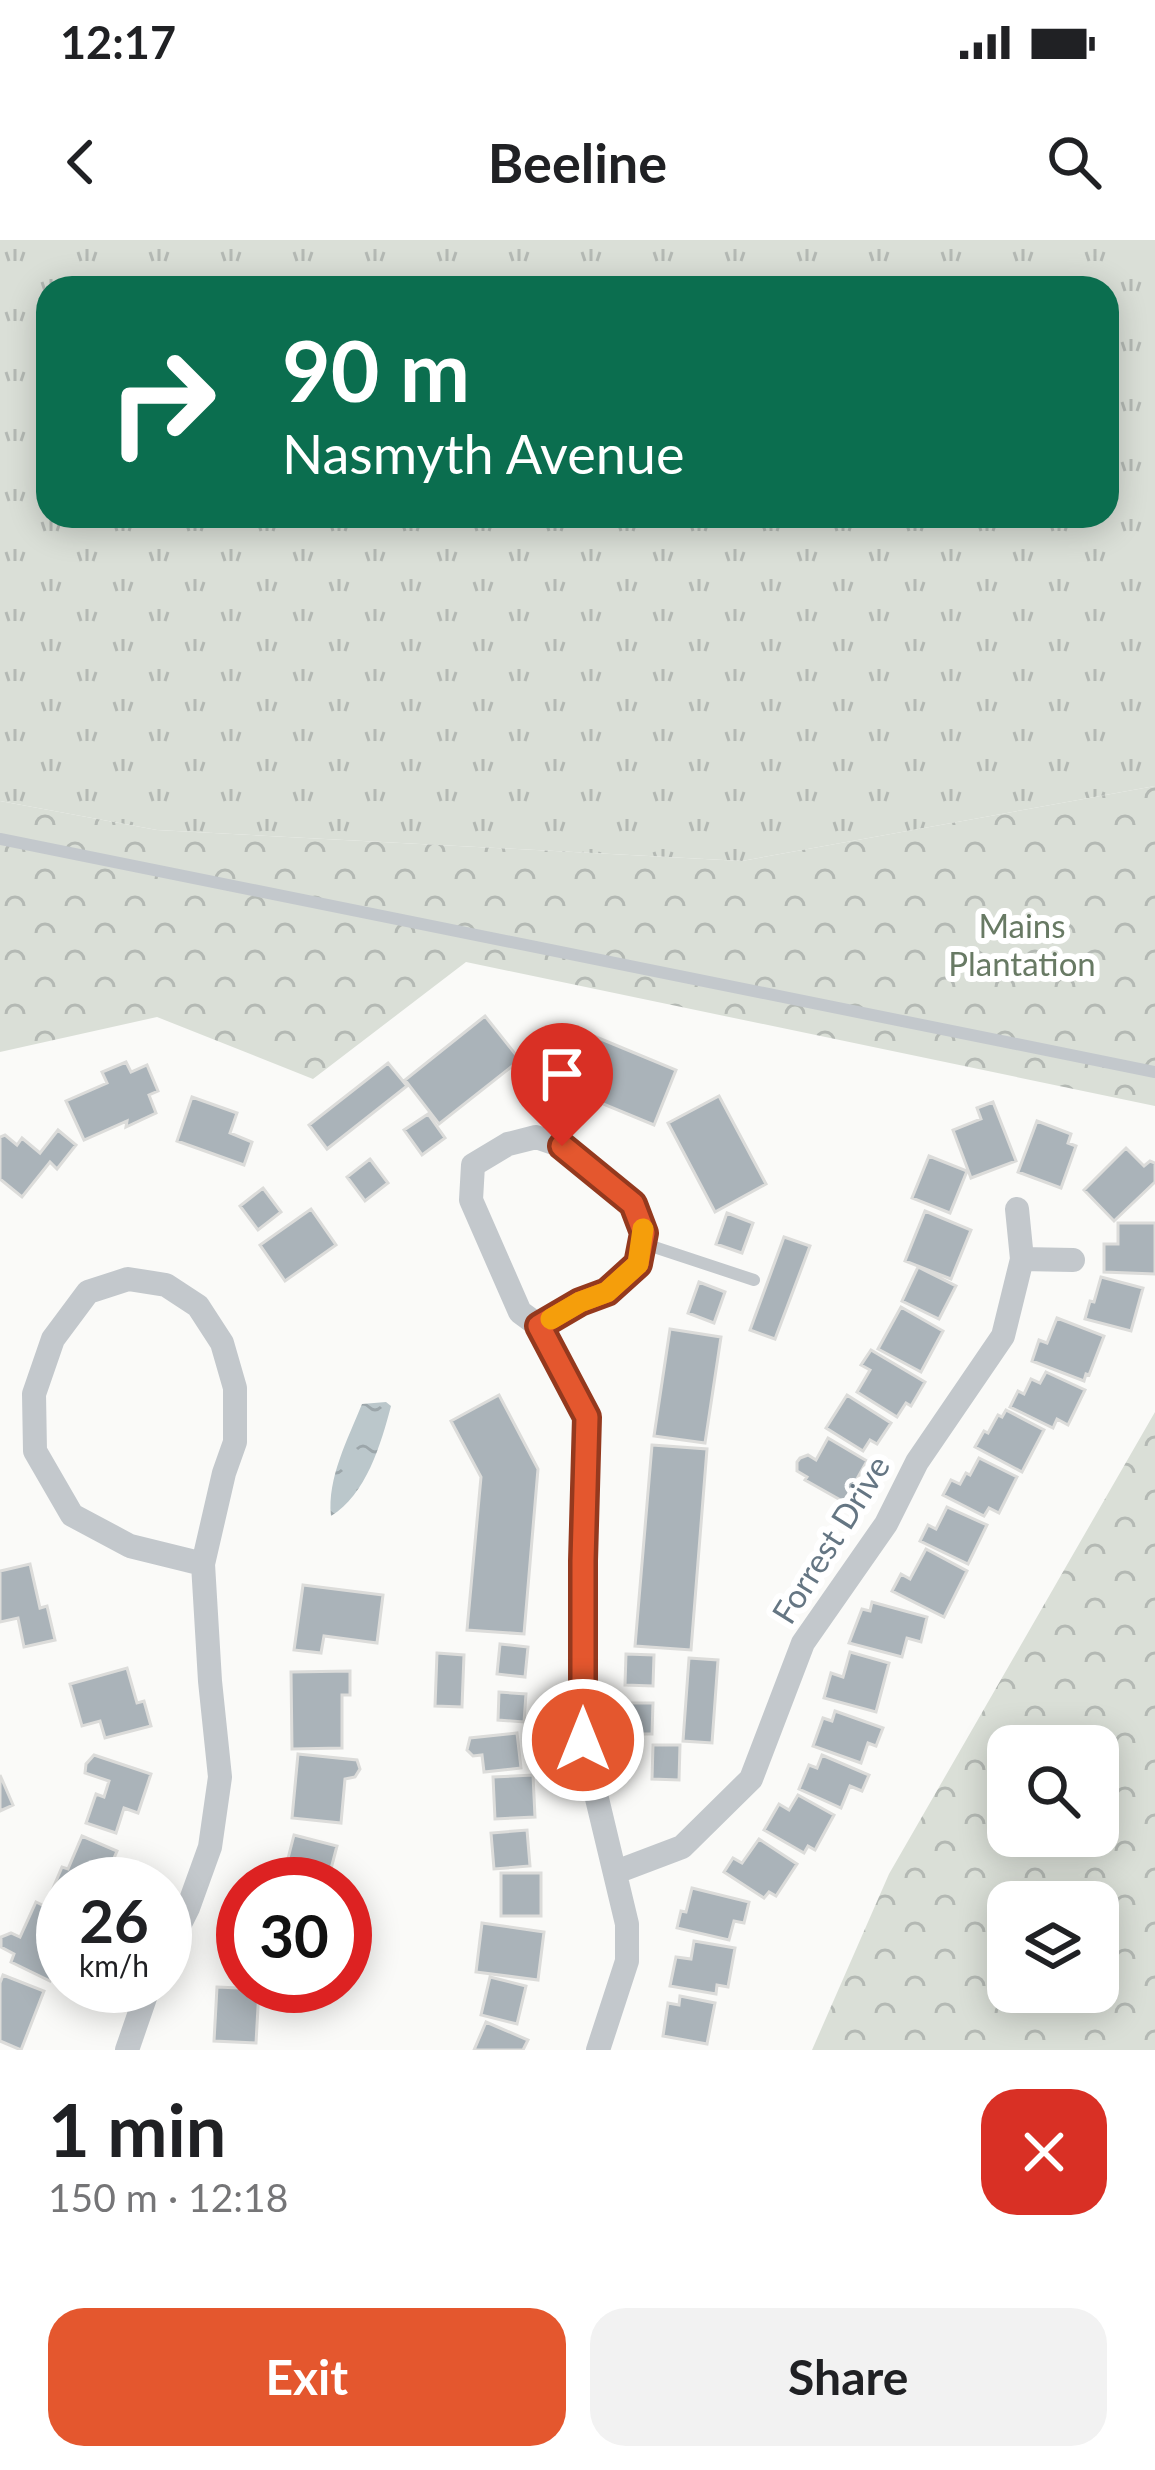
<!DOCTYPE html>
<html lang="en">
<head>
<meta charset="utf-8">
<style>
	:root { --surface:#fff; --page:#f2f2f2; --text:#202124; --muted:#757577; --accent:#e4572e }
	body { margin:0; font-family:Lato,sans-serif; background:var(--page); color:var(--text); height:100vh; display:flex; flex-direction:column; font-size:45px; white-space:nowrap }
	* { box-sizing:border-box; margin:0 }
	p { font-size:39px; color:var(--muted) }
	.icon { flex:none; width:66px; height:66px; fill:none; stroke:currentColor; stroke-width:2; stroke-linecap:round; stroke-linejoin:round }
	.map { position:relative; height:1810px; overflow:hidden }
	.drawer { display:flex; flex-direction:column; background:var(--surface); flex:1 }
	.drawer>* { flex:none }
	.top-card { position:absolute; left:36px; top:36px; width:1083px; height:252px; border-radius:36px; box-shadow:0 6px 30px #0003; background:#0b6e4f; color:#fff; overflow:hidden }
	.buttons { position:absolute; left:987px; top:1485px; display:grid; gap:24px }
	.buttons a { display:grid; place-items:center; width:132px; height:132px; border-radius:24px; background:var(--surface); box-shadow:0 6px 30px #0003; font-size:60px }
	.speed { position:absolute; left:36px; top:1617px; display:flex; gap:24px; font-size:60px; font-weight:700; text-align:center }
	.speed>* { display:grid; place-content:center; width:156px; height:156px; border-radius:50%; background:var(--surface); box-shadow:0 6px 30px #0003; line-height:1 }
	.speed small { font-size:30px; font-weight:400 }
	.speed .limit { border:18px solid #d22; background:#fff; color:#111 }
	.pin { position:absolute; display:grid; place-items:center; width:102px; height:102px; color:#fff; margin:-123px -51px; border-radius:50% 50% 50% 0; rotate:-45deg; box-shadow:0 0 12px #0007 }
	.pin .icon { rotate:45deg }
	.me { position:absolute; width:132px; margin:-66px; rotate:0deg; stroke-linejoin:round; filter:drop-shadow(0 0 9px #0008) }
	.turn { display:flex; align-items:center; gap:42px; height:252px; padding:0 48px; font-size:54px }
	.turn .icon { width:156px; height:156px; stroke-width:2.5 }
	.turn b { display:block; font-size:84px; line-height:102px }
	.round { display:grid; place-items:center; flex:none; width:126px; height:126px; border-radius:36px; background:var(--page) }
	.summary { display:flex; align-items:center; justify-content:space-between; height:204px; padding:0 48px }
	h1 { font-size:72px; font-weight:700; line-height:90px }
	.action { display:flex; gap:24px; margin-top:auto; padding:24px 48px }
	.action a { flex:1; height:138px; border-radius:36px; background:var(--accent); color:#fff; font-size:48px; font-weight:700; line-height:138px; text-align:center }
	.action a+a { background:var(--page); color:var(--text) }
	.status { display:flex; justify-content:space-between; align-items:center; height:84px; padding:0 60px; background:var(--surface); direction:ltr }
	.status svg { height:33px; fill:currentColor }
	header { display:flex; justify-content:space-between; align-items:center; height:156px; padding:0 48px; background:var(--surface); font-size:54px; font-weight:700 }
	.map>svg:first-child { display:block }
	.grass { fill:url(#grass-tufts); fill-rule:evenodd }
	.forest { fill:url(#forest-crowns); fill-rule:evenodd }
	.water { fill:url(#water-ripples) }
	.building { fill:#aab3b9; stroke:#dcdcda; stroke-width:3 }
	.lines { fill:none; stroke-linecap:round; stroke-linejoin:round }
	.lane { stroke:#c3c8cc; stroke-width:12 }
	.street { stroke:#c3c8cc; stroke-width:24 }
	.route-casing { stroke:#94391e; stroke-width:30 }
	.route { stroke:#e4572e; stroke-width:21 }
	.slow { stroke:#f59e0b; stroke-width:21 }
	.labels { text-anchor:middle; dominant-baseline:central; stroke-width:12; stroke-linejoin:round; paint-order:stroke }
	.park-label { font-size:33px; fill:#687a64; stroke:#fff }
	.street-label { font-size:33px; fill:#657683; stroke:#fff }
</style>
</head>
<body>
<div class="status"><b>12:17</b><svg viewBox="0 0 49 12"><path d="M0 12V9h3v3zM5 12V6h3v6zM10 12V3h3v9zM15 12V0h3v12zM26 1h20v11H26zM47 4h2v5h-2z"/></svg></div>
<header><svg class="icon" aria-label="back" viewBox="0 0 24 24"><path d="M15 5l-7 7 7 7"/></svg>Beeline<svg class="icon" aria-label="search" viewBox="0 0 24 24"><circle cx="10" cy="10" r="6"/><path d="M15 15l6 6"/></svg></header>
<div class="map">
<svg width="1155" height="1810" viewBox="0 0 1155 1810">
	<defs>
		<pattern id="grass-tufts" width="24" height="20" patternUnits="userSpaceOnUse" patternTransform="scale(3)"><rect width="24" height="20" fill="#dadfd7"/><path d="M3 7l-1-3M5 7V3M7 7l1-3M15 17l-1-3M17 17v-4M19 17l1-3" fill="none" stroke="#b4b9b4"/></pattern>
		<pattern id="forest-crowns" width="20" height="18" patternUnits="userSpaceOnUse" patternTransform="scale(3)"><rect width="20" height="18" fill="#dadfd7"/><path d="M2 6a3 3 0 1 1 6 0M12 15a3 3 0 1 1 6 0" fill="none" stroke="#b4b9b4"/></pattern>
		<pattern id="water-ripples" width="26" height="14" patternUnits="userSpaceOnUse" patternTransform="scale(3)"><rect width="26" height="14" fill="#bbc7cb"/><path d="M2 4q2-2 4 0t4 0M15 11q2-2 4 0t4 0" fill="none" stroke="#9ca6aa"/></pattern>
	</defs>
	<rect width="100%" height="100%" fill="#fafaf8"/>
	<!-- grass -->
	<path class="grass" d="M0 0H1155V546L742 621 157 590 0 561ZM48 48H1107V276H48Z"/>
	<!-- forest -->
	<path class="forest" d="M1155 546V866L466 722 313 839 157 777 0 812V561L157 590 742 621Z
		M1155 1172V1810H812L889 1634ZM1008 1506H1098V1596H1008ZM1008 1662H1098V1752H1008Z"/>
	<!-- water -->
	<path class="water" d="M386 1162 391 1166C381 1204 366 1255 331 1276 327 1238 348 1199 362 1164Z"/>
	<!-- building -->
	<path class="building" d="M485 776 520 820 439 884 405 840Z
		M584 792 676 830 654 885 562 847Z
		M126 822 131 832 147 825 158 851 149 855 156 873 126 887 127 881 84 900 66 861 107 843 102 832Z
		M388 823 407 846 327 909 309 885Z
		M719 856 766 944 715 972 668 883Z
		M192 857 237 873 230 893 252 902 244 925 177 901Z
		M993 862 1016 921 971 938 953 890 981 879 977 868Z
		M428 874 445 898 422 915 404 890Z
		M1037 881 1071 894 1068 903 1076 906 1061 948 1018 932Z
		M58 890 76 905 57 929 50 922 22 957 0 939V897L5 895 17 905 22 898 40 913Z
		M1126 908 1144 926 1150 921 1155 923V942L1114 981 1084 950Z
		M929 916 967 931 950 973 912 958Z
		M370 919 388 943 365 961 347 937Z
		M263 948 281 972 258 990 240 966Z
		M311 969 336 1005 285 1041 260 1005Z
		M925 971 971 990 951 1039 905 1021Z
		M727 973 753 983 742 1013 716 1004Z
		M1118 983H1155V1034L1104 1032V1004H1118Z
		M784 997 810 1006 775 1099 750 1090Z
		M918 1027 956 1046 939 1079 902 1061Z
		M1101 1037 1143 1048 1131 1091 1085 1079 1090 1061 1094 1062Z
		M699 1042 725 1052 714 1083 688 1073Z
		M901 1067 943 1091 921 1132 878 1109Z
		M1057 1078 1104 1096 1089 1135 1086 1134 1084 1141 1032 1121 1039 1100 1047 1103Z
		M670 1089 721 1097 705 1203 654 1196Z
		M871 1110 925 1142 911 1166 906 1163 897 1177 857 1152 870 1130 861 1125Z
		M1046 1132 1085 1150 1068 1185 1057 1179 1053 1188 1010 1167 1018 1151 1024 1154 1031 1139 1040 1143Z
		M499 1155 538 1229 524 1394 467 1390 481 1237 451 1181Z
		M847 1155 891 1183 877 1204 870 1200 863 1211 826 1188Z
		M1006 1170 1044 1190 1022 1232 975 1207 984 1191 988 1193 998 1175 1002 1177Z
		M828 1198 867 1221 844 1262 805 1240 807 1237 797 1231V1222L800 1218 808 1215 816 1220Z
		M652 1205 707 1209 691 1410 635 1406Z
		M979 1218 1017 1237 999 1273 989 1268 984 1276 943 1255 951 1240 960 1244 966 1233 970 1235Z
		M947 1267 987 1285 968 1324 920 1301 928 1285 936 1289Z
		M926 1309 967 1331 944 1377 892 1351 901 1334 910 1339Z
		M30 1324 40 1368 47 1366 55 1400 24 1407 18 1378 0 1382V1331Z
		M303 1345 383 1355 377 1403 324 1396 321 1413 294 1410Z
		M872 1362 927 1377 921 1402 907 1398 902 1417 849 1403 862 1369 870 1371Z
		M500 1404 528 1407 525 1437 497 1434Z
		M850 1412 889 1423 876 1472 824 1458 831 1433 843 1437Z
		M437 1413 464 1415 462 1467 435 1466Z
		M626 1414 654 1415 653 1446 625 1445Z
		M689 1418 718 1420 712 1503 683 1501Z
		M127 1428 137 1463 144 1461 151 1486 105 1498 100 1481 82 1486 70 1444Z
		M350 1431V1455H342V1508L292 1509 291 1432Z
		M499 1452 526 1454 524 1482 498 1480Z
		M624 1463H653L652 1494H624Z
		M835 1471 883 1488 876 1506 868 1503 861 1523 813 1506 823 1478 832 1481Z
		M517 1493 521 1528 484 1532 482 1515 473 1516 467 1510 470 1498Z
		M653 1505H680L679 1540 652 1539Z
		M298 1514 357 1520 360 1529 355 1537 345 1539 341 1583 292 1578Z
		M94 1515 151 1534 138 1573 124 1568 116 1593 86 1583 96 1554 104 1557 109 1541 85 1533 86 1524Z
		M822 1515 869 1535 862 1551 850 1546 841 1568 799 1549 809 1525 817 1528Z
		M0 1535 13 1565 0 1571Z
		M533 1535 535 1577 495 1579 493 1537Z
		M798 1555 834 1575 815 1610 808 1606 804 1613 764 1590 779 1564 789 1570Z
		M527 1590 530 1626 494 1629 491 1593Z
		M294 1595 337 1606 327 1644H277L280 1633 284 1634Z
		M82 1596 117 1611 103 1644H63V1658L51 1653 62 1627 68 1629Z
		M759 1599 797 1624 776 1656 769 1652 764 1658 724 1632 733 1618 742 1623Z
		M501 1633H541V1676H501Z
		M692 1648 749 1662 744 1683 734 1681 729 1700 677 1688 681 1671 686 1672Z
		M36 1662 63 1675V1714L50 1741 11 1722 14 1714 1 1707V1697L11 1693 20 1697Z
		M482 1683 544 1692 538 1740 476 1732Z
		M694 1701 735 1708 728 1747 717 1745 716 1754 670 1746 676 1717 691 1719Z
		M3 1735 44 1751 21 1810 0 1801V1743Z
		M490 1737 526 1746 517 1784 481 1775Z
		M217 1747 259 1749 256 1803 214 1801Z
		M680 1756 715 1763 707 1804 663 1796 668 1763 679 1765Z
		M486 1782 528 1800 523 1810H474Z"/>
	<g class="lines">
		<!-- lane -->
		<path class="lane" d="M0 599 1155 832
			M642 1003 754 1040"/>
		<!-- street -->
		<path class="street" d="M536 897 562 906 633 964 644 993 638 1025 607 1052 580 1062 539 1086 520 1072 471 960 473 925 508 904Z
			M1022 1019 1073 1020
			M128 1039 166 1045 198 1066 222 1103 235 1148V1202L224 1233 203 1324 130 1306 72 1275 35 1211 34 1154 53 1099 88 1052Z
			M539 1086 587 1177 583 1321V1500L627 1684V1721L598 1810
			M616 1632 682 1607 751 1539 803 1403 886 1284 917 1222 1003 1096 1022 1019 1017 969
			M165 1714 188 1668 210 1607 220 1537 210 1441 203 1324
			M127 1810 149 1746"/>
	</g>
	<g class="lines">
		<defs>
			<path id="route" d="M562 906 633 964 644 993 638 1024 607 1052 580 1062 539 1086 587 1177 583 1321V1500"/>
		</defs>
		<!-- route casing -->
		<use href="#route" class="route-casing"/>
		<!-- route -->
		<use href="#route" class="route"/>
		<!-- slow -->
		<path class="slow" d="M551 1079 580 1062 607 1052 638 1024 643 989"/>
	</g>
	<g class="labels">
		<!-- park labels -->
		<g class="park-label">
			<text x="1022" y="685">Mains<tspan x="1022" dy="38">Plantation</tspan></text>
		</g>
		<!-- street labels -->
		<g class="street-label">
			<text transform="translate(830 1299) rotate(-58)">Forrest Drive</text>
		</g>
	</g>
</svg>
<div class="buttons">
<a><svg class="icon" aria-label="search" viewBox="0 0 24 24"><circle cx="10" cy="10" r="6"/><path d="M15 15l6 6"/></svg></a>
<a><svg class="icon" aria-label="layers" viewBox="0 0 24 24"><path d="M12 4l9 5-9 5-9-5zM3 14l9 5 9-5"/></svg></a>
</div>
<div class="speed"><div>26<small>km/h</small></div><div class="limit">30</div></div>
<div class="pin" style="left:562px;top:906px;background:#d93025"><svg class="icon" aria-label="arrive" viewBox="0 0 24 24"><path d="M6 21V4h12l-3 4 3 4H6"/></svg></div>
<svg class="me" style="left:583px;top:1500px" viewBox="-20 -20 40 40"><circle r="17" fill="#e4572e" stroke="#fff" stroke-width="3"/><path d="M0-11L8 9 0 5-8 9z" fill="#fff"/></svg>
<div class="top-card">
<div class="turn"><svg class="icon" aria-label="right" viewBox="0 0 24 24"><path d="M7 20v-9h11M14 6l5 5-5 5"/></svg><div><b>90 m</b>Nasmyth Avenue</div></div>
</div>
</div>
<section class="drawer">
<div class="summary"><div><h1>1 min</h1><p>150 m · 12:18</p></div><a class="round" style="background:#d93025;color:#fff"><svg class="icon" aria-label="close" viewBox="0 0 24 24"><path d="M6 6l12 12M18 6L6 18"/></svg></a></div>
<div class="action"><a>Exit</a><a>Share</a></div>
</section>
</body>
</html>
